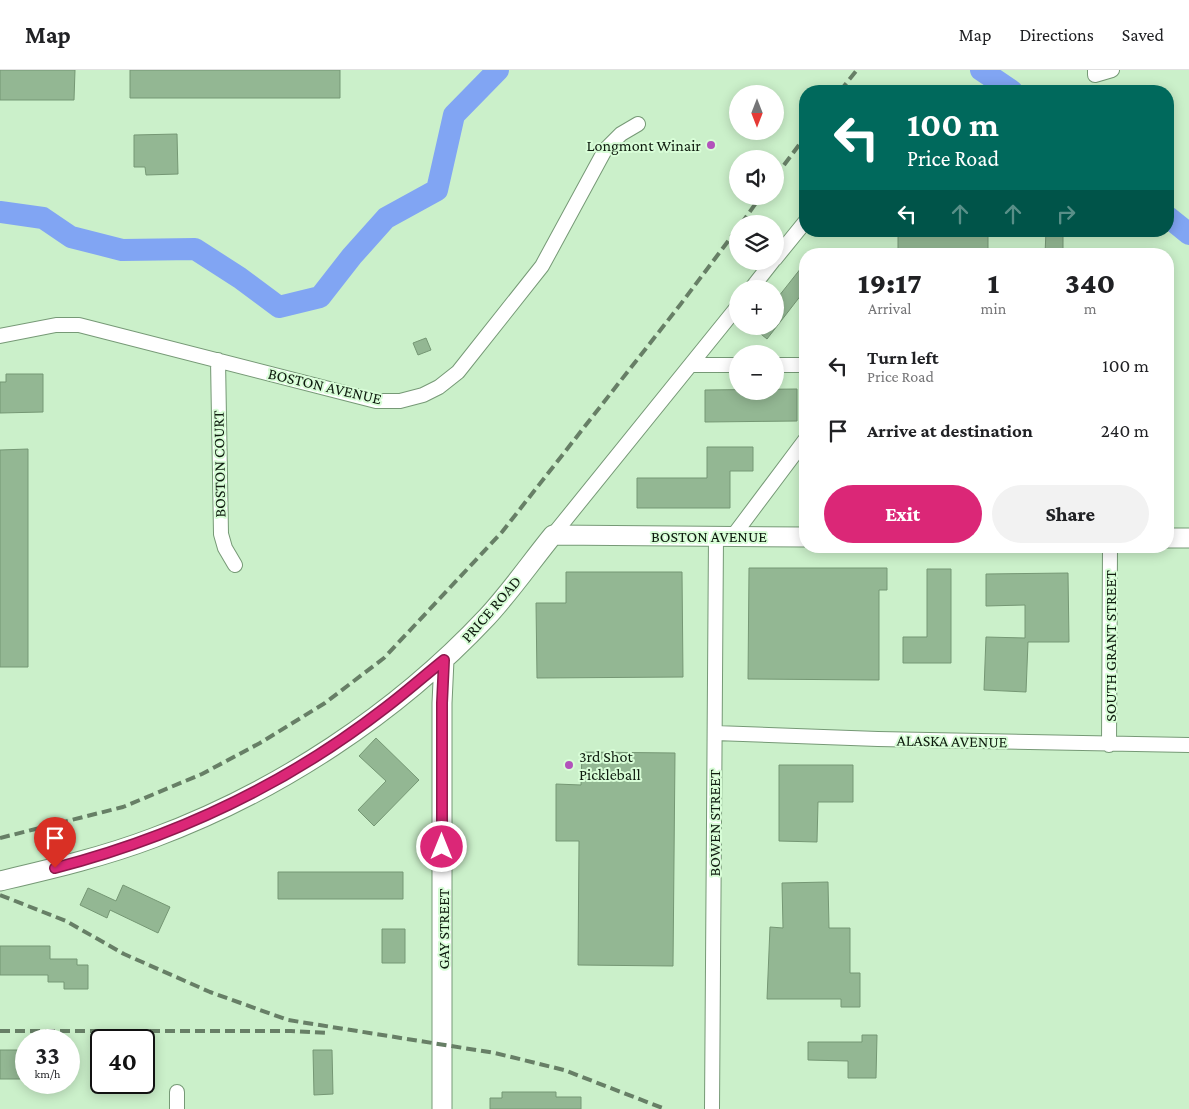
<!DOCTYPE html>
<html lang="en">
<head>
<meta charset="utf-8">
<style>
	:root { --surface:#fff; --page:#f2f2f2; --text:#202124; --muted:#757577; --line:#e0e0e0; --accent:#db2777 }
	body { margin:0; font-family:"Crimson Pro",serif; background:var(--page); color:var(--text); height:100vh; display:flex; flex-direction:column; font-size:19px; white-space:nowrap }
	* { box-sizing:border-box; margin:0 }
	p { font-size:16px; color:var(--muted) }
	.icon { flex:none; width:28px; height:28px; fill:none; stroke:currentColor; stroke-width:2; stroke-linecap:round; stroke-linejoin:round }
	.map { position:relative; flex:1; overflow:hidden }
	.drawer { position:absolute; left:799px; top:178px; width:375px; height:305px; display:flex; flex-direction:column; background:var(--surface); border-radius:20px; box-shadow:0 2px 12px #0003 }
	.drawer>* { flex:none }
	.hud { position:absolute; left:799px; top:15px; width:375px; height:152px; border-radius:20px; box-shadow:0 2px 12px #0003; background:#00695c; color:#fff; overflow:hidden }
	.needle { width:32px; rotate:180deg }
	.fabs { position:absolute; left:729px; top:15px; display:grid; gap:10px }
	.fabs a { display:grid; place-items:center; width:55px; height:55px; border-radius:50%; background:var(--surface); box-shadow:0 2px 12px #0003; font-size:25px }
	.speed { position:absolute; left:15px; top:959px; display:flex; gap:10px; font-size:25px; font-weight:700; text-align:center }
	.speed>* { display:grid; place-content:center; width:65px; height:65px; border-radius:50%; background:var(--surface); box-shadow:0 2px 12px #0003; line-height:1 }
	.speed small { font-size:12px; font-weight:400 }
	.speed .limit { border:2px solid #111; border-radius:8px; background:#fff; color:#111 }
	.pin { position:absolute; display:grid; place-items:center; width:42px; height:42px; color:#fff; margin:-51px -21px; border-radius:50% 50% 50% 0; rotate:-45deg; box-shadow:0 0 5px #0007 }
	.pin .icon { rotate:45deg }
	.me { position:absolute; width:55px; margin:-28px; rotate:0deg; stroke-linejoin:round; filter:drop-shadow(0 0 4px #0008) }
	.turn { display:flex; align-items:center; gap:18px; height:105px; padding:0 25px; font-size:22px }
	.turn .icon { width:65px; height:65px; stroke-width:2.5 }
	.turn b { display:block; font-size:35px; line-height:42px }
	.lanes { display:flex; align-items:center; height:48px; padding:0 25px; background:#0003; justify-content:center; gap:25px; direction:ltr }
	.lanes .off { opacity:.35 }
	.eta { display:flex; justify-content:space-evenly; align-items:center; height:85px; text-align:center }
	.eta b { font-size:30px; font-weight:800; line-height:35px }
	.cta { display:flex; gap:10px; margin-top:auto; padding:10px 25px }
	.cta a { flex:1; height:58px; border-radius:30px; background:var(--accent); color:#fff; font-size:20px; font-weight:800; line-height:58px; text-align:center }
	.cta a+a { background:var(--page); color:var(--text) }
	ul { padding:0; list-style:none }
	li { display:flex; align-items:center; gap:15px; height:65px; padding:0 25px }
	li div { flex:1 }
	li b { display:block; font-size:19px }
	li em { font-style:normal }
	header { display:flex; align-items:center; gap:30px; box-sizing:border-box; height:70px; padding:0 25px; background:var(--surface); border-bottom:1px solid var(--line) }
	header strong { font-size:24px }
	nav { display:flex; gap:28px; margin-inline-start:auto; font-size:18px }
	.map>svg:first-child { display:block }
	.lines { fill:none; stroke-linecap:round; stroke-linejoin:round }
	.river { stroke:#81a5f3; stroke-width:22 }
	.building { fill:#93b793; stroke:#759774 }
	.street-casing { stroke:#769976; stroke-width:16 }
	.secondary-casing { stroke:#769976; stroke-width:21 }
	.street { stroke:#fff; stroke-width:14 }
	.secondary { stroke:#fff; stroke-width:19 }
	.rail { stroke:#677f66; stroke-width:4; stroke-dasharray:10 5; stroke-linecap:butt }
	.route-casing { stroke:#8e194d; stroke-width:12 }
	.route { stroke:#db2777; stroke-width:9 }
	.poi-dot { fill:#b252bb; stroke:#d8fdd7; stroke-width:2 }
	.labels { text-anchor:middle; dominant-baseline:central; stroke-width:4; stroke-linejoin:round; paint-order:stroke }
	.poi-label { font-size:16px; fill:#0e1b0e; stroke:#d8fdd7; text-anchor:end }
	.street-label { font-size:16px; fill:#0e1b0e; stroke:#d8fdd7 }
</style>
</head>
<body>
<header>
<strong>Map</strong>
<nav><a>Map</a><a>Directions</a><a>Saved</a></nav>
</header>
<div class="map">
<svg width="1189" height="1039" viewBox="0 0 1189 1039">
	<rect width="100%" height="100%" fill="#cbf0ca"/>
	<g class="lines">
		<!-- river -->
		<path class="river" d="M981 0 1012 21
			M0 142 43 148 71 167 122 180 195 179 240 208 279 237 320 227 352 186 386 148 437 120 454 45 498 0
			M1168 147 1189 164"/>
	</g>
	<!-- building -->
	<path class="building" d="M0 0H75L74 30H0Z
		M130 0H340V28H130Z
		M177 64 178 104 146 105 145 97H134V65Z
		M898 161H988V180L898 181Z
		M1046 161H1063V184H1045Z
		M805 193V220L767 269 751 256H775V231Z
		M426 268 431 280 418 285 413 273Z
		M6 304H43V342L0 343V312H6Z
		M797 319V351L705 352V320Z
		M707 377H753V401H730V438H637V408H707Z
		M28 379V597H0V380Z
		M749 498H887V520H879V610L748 609Z
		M927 499H951V593H903V567H927Z
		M566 502H682L683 607 537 608 536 533H566Z
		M1068 503 1069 572H1028L1026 622 984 620 986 567 1025 568V535L986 536V504Z
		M376 668 419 710 374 756 358 740 386 711 359 686Z
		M582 682 675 683 673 896 578 895 579 771H556V714L581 715Z
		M779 695H853V732H818L817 772 779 771Z
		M278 802H403V829H278Z
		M828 812 829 858H850V903H860V937H841V929H767L770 857 783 858 782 813Z
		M123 815 170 837 158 863 110 840 107 848 80 835 88 818 116 831Z
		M382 859H405V893H382Z
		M0 876H50V889H77V895H88V919H64V912H48V905H0Z
		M862 965H877L876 1008H848V991L808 990V972H862Z
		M0 980H26V1009H0Z
		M313 980H332L333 1024 314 1025Z
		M502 1022H556V1027H581V1039H490V1028H502Z"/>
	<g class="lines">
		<defs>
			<path id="street" d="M1095 0V5L1112 0
				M775 189 805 152
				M751 219 773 191
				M0 266 56 255H79L376 331H400L423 325 439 317 458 302 542 196 605 80 621 64 638 54
				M218 290 221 464 225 478 235 495
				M691 295H738
				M775 295H805
				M553 465 738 236
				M733 466 805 370
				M715 663 878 669 1189 675
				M1109 675 1110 476
				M177 1039V1022
				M712 1039 716 466"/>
			<path id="secondary" d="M1168 468H1189
				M0 811C51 799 103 787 153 768 277 722 396 644 487 547 511 521 531 492 553 465L805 467
				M442 1039V633L444 590"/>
		</defs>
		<!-- street casing -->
		<use href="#street" class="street-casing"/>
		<!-- secondary casing -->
		<use href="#secondary" class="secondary-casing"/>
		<!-- street -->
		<use href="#street" class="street"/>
		<!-- secondary -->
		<use href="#secondary" class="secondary"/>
		<!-- rail -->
		<path class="rail" d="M840 21 857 0
			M775 107 805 67
			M741 154 761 126
			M0 768 123 737 202 704 260 673 325 633 384 588 502 462 680 235 738 158
			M0 825 66 851 124 884 210 922 288 950 495 983 564 1000 665 1039
			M0 961H291L329 963"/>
	</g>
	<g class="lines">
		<defs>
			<path id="route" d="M55 798C175 767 287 714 385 638 405 623 424 606 444 590L442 633V777"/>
		</defs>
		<!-- route casing -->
		<use href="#route" class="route-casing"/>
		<!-- route -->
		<use href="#route" class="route"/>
	</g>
	<!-- markers -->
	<g class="poi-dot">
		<circle cx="711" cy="75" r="5"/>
		<circle cx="569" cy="695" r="5"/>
	</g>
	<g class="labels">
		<!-- poi labels -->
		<g class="poi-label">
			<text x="701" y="75">Longmont Winair</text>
			<text x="579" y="686" text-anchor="start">3rd Shot<tspan x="579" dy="18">Pickleball</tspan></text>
		</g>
		<!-- street labels -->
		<g class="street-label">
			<text transform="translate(325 316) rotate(13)">BOSTON AVENUE</text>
			<text transform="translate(219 394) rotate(-91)">BOSTON COURT</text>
			<text x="709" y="466">BOSTON AVENUE</text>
			<text transform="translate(491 539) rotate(-49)">PRICE ROAD</text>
			<text transform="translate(1110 576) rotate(-90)">SOUTH GRANT STREET</text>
			<text transform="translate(952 671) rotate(1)">ALASKA AVENUE</text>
			<text transform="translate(714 753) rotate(-90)">BOWEN STREET</text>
			<text transform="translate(443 859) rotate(-90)">GAY STREET</text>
		</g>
	</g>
</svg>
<div class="fabs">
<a><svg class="needle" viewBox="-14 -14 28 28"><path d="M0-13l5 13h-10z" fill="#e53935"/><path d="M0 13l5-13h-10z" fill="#757577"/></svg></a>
<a><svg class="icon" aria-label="sound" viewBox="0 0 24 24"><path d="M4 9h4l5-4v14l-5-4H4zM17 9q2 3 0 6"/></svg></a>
<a><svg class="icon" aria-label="layers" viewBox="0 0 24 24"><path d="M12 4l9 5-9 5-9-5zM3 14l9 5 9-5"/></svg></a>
<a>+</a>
<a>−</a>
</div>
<div class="speed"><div>33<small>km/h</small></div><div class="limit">40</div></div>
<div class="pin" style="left:55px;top:798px;background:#d93025"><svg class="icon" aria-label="arrive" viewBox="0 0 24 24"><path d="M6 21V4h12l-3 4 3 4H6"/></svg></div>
<svg class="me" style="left:442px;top:777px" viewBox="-20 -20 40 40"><circle r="17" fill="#db2777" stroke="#fff" stroke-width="3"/><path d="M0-11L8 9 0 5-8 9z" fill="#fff"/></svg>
<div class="hud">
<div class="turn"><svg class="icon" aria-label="left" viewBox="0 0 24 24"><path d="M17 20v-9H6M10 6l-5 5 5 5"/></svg><div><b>100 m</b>Price Road</div></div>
<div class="lanes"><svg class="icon" aria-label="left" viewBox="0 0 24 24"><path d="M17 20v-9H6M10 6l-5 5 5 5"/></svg><svg class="icon off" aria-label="ahead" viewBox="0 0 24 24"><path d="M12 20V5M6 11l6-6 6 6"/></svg><svg class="icon off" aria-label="ahead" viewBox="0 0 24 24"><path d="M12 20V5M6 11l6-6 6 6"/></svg><svg class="icon off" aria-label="right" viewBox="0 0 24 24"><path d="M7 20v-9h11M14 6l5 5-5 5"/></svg></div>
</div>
<section class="drawer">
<div class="eta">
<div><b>19:17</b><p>Arrival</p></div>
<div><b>1</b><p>min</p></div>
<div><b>340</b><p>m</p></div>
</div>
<ul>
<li><svg class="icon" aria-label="left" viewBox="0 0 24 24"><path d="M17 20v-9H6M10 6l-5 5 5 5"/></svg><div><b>Turn left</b><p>Price Road</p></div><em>100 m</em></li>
<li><svg class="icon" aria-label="arrive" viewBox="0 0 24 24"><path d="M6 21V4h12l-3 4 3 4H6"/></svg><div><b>Arrive at destination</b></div><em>240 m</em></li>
</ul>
<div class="cta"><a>Exit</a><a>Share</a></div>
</section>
</div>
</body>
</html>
